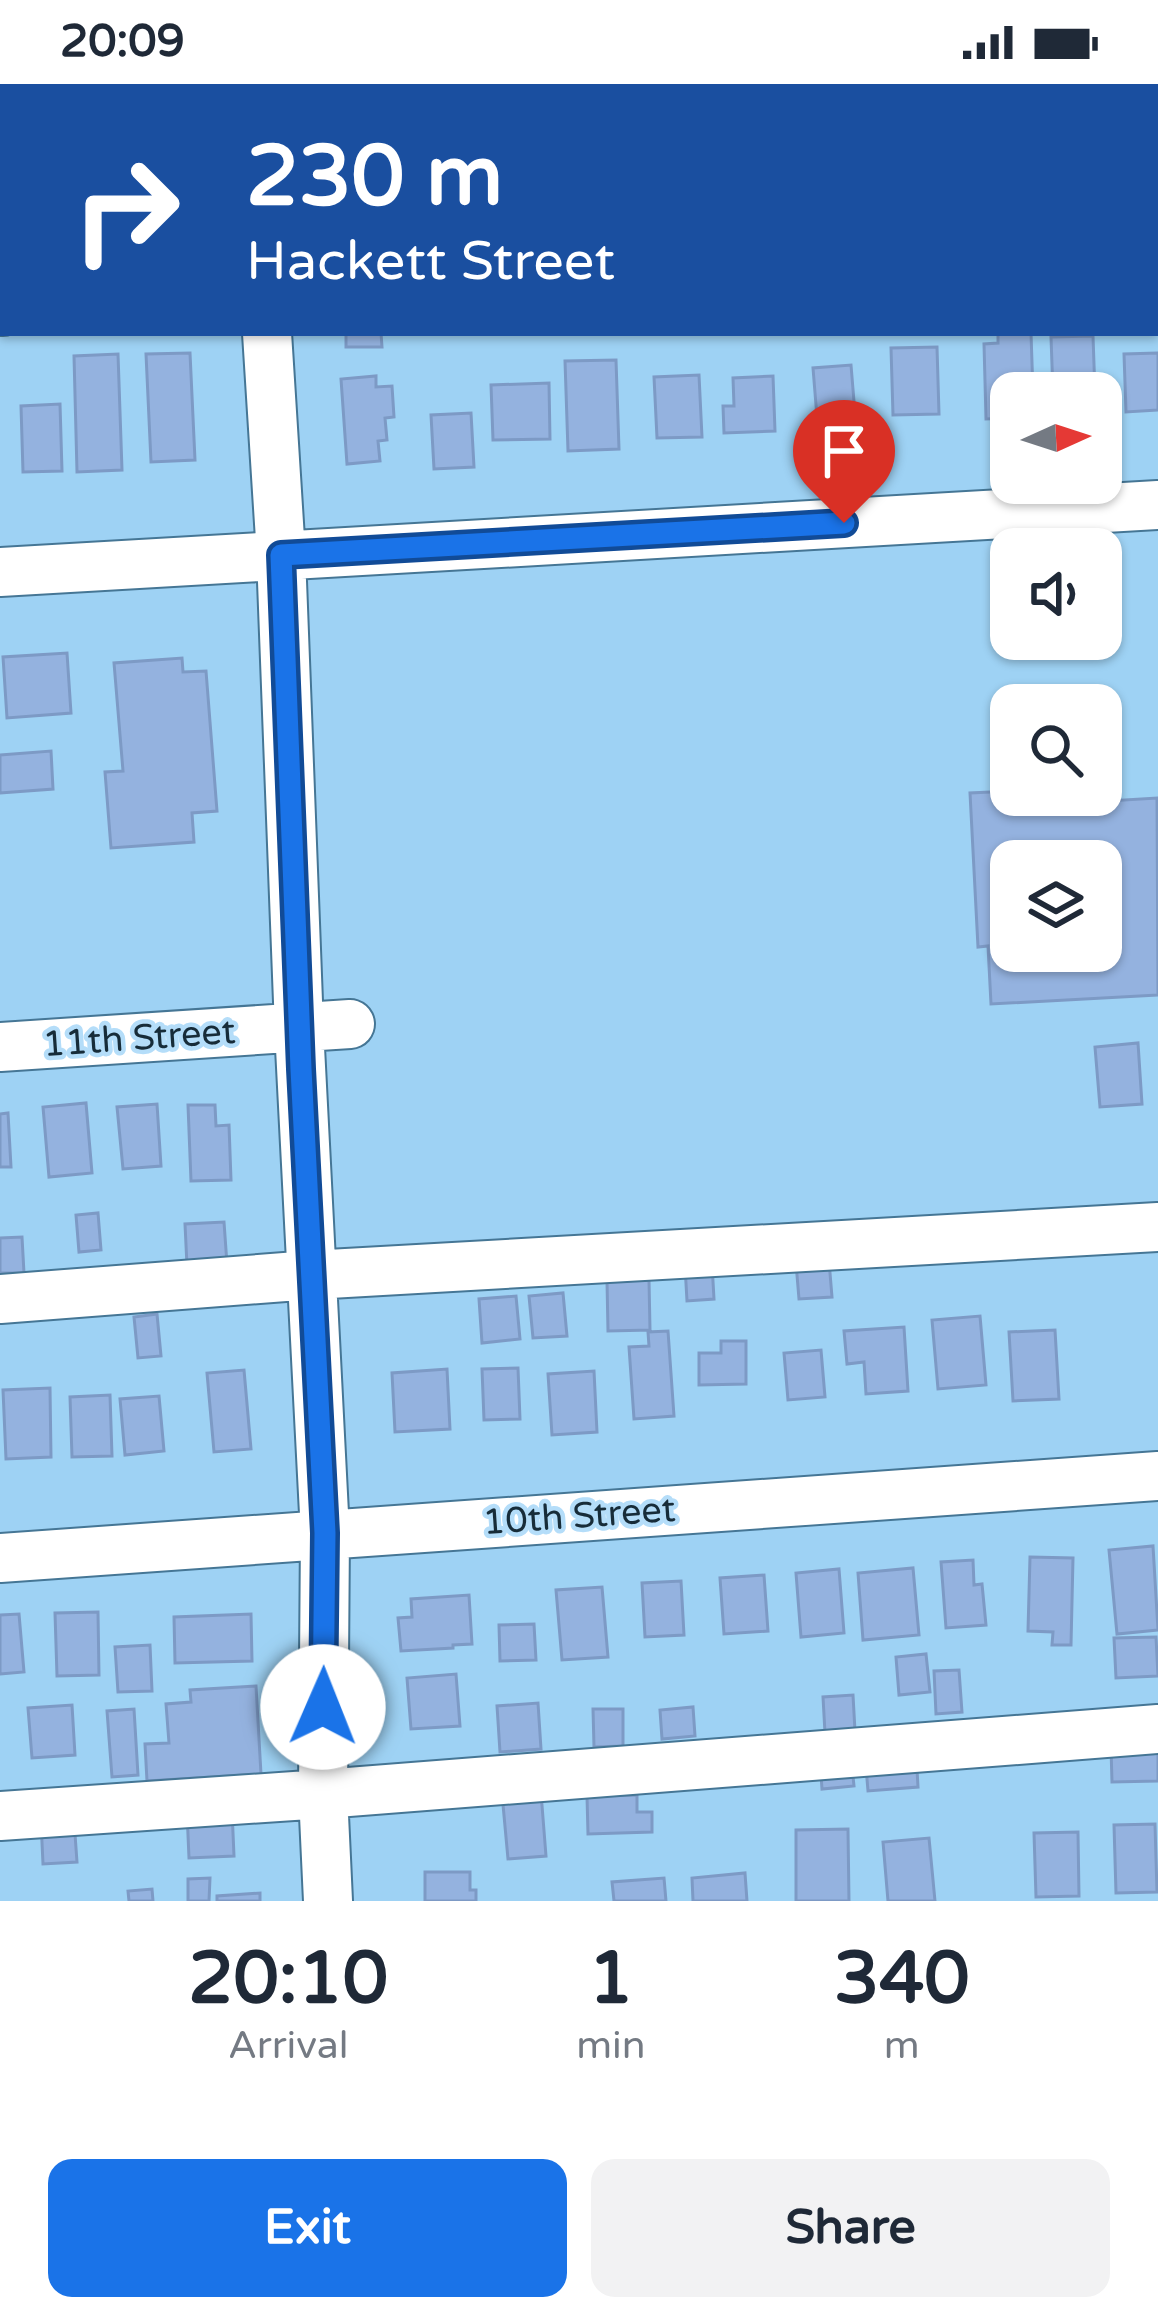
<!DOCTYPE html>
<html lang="en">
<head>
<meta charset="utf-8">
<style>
	:root { --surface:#fff; --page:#f2f2f3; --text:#1f2937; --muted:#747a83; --accent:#1a73e8 }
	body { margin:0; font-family:"Varela Round",sans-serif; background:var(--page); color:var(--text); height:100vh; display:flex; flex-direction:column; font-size:45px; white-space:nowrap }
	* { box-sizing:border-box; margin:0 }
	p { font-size:39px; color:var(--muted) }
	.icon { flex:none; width:66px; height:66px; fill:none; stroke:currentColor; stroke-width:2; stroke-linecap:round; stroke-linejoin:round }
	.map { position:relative; height:1817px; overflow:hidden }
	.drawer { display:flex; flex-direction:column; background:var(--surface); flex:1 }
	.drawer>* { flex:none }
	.top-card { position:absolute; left:0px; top:0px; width:1158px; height:252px; box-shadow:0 3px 9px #0004; background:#1a4fa0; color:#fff; overflow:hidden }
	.needle { width:78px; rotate:87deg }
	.tools { position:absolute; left:990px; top:288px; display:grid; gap:24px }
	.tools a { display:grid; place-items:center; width:132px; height:132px; border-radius:24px; background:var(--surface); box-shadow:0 3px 9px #0004; font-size:60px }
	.pin { position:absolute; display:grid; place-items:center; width:102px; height:102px; color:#fff; margin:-123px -51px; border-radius:50% 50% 50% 0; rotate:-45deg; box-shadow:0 0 12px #0007 }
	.pin .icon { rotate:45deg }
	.me { position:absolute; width:132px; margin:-66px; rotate:1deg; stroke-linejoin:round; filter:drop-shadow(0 0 9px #0008) }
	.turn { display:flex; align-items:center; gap:42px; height:252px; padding:0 48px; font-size:54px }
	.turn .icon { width:156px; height:156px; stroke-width:2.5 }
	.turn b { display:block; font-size:84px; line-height:102px }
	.eta { display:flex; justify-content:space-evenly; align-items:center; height:204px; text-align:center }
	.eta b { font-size:72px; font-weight:700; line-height:84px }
	.cta { display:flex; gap:24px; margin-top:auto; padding:24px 48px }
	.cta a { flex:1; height:138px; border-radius:24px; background:var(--accent); color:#fff; font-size:48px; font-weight:700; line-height:138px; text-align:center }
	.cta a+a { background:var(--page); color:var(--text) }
	.status { display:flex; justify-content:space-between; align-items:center; height:84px; padding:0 60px; background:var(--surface); direction:ltr }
	.status svg { height:33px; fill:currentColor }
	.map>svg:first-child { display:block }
	.building { fill:#94b2df; stroke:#7d9ac5; stroke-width:3; fill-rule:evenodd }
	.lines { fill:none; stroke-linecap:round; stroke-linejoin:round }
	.minor-casing { stroke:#457695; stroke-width:52 }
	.minor { stroke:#fff; stroke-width:48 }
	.route-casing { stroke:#114b97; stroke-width:30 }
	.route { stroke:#1a73e8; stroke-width:21 }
	.labels { text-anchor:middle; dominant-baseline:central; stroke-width:9; stroke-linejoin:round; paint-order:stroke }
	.street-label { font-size:36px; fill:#172c39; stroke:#b4ddf9 }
</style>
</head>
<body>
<div class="status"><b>20:09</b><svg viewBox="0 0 49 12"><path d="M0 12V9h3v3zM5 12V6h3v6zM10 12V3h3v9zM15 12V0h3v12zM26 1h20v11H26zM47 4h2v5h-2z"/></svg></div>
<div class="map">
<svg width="1158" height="1817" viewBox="0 0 1158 1817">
	<rect width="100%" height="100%" fill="#9ed2f4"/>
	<!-- building -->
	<path class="building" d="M949 0H1000V3H950Z
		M1019 0H1070V3H1019Z
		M346 249H381L382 263H346Z
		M998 249H1031L1033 309H1011V334L986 335 984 260 998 259Z
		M1093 252 1095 309H1053L1051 253Z
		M937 263 939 330 893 331 891 264Z
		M190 269 195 376 151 378 146 270Z
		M1158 269V326L1126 328 1124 270Z
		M118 270 122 386 77 388 74 272Z
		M616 276 619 365 568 367 565 277Z
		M851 281 857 354 819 358 813 284Z
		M699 291 702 353 657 354 654 293Z
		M376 292V303L392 302 394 333 385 334 387 356 378 357 380 377 347 380 341 295Z
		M773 292 775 347 724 349 723 322H734L733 294Z
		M549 299 550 355 493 356 491 301Z
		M60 320 62 387 23 388 21 322Z
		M471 329 474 383 434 385 431 331Z
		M67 569 71 629 7 634 3 573Z
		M182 574 183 588 206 587 217 727 192 729 194 758 111 764 105 688 123 687 114 579Z
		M51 667 53 705 0 709V671Z
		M1011 707V711H1074L1075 719 1157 714 1158 911 991 920 988 862 978 863 970 709ZM1011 777H1101V867H1011Z
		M1138 959 1142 1020 1100 1023 1095 963Z
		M86 1019 92 1089 49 1093 43 1023Z
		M157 1020 161 1082 123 1085 117 1023Z
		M188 1021H215L216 1042 229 1041 231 1096 191 1097Z
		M8 1029 11 1083H0V1030Z
		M98 1129 101 1166 79 1168 76 1131Z
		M224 1138 227 1180 187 1182 185 1140Z
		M22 1153 24 1189H0V1154Z
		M829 1177 832 1213 799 1215 796 1179Z
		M712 1180 714 1215 687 1217 685 1182Z
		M649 1196 650 1246 608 1247 607 1197Z
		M563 1209 567 1252 533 1254 529 1212Z
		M516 1212 520 1255 482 1259 479 1215Z
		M157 1230 161 1272 138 1274 134 1233Z
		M980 1232 986 1301 938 1305 932 1236Z
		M904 1243 908 1307 866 1310 864 1278 847 1280 844 1247Z
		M1055 1246 1059 1315 1013 1317 1009 1248Z
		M668 1247 674 1332 634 1335 629 1263 649 1262 648 1248Z
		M721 1257H746V1300L699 1301V1269H721Z
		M821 1266 825 1313 788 1316 784 1269Z
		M518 1284 520 1335 484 1336 482 1285Z
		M447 1285 450 1345 395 1348 392 1289Z
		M244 1286 251 1365 214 1368 207 1289Z
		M594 1287 597 1348 552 1351 548 1290Z
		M50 1304 51 1373 6 1375 3 1306Z
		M110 1311 112 1372 72 1373 70 1313Z
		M159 1312 164 1367 125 1371 120 1315Z
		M1153 1462 1158 1546 1117 1550 1109 1466Z
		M1030 1473 1073 1474 1071 1561H1052L1053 1548 1028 1547Z
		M973 1476 974 1501 982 1500 986 1541 946 1544 941 1478Z
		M913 1484 919 1551 863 1556 858 1489Z
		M839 1485 844 1549 801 1553 796 1489Z
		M764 1491 768 1547 724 1550 720 1494Z
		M681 1497 684 1551 645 1553 642 1499Z
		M602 1503 608 1573 562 1576 556 1506Z
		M469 1511 472 1560 453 1561V1564L401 1567 398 1534 412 1533 411 1515Z
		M98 1528 99 1591 57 1592 55 1529Z
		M19 1530 24 1588 0 1590V1531Z
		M251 1530 252 1577 175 1579 174 1533Z
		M534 1540 536 1576 500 1577 499 1541Z
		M1156 1553 1158 1592 1116 1594 1114 1554Z
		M150 1561 152 1607 118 1608 115 1563Z
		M926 1570 930 1608 899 1611 896 1573Z
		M959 1586 962 1628 936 1630 934 1587Z
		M456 1590 460 1642 411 1645 407 1594Z
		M256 1602 261 1690 147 1697 145 1660 169 1659 166 1620 191 1618 190 1606Z
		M853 1611 855 1647 825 1649 823 1613Z
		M538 1619 541 1665 500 1668 497 1622Z
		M72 1621 75 1671 32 1674 28 1624Z
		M693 1623 695 1652 662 1655 660 1626Z
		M134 1625 138 1691 112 1693 107 1627Z
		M593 1625H623V1662L594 1663Z
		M1158 1662V1697L1112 1698 1111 1664Z
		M916 1667 918 1703 868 1707 865 1671Z
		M851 1673 854 1702 822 1705 820 1676Z
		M540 1696 546 1772 508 1775 501 1699Z
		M637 1711V1728H652V1748L588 1750 587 1712Z
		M232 1726 234 1772 189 1774 187 1728Z
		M74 1736 77 1778 43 1780 41 1737Z
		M1155 1740 1157 1808 1116 1809 1114 1741Z
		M848 1745 849 1817H796V1746Z
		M1078 1748 1079 1812 1036 1813 1034 1749Z
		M929 1754 935 1817H888L883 1758Z
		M425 1788H470V1806H476V1817H425Z
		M745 1789 747 1817H693L692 1794Z
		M210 1794 209 1817H188V1795Z
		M664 1794 666 1817H614L612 1798Z
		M152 1805 153 1817H129L128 1807Z
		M260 1809V1817H217V1812Z"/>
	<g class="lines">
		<defs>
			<path id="minor" d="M257 0V3
				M1155 163H1158
				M0 227H3
				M267 249 281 471 299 944 325 1449 323 1710 328 1817
				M0 488 1158 421
				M0 963 350 940
				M0 1215 311 1191 1158 1143
				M0 1474 1158 1392
				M0 1732 323 1710 1158 1645"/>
		</defs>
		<!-- minor casing -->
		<use href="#minor" class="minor-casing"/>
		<!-- minor -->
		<use href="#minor" class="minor"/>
	</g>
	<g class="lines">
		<defs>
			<path id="route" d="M323 1623 325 1449 301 985 281 471 844 439"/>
		</defs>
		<!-- route casing -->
		<use href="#route" class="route-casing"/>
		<!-- route -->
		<use href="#route" class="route"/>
	</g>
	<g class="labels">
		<!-- street labels -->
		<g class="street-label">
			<text transform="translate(139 954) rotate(-4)">11th Street</text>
			<text transform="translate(579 1432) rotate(-4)">10th Street</text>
		</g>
	</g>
</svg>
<div class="tools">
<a><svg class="needle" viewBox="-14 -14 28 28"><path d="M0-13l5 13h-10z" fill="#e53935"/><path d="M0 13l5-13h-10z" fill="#747a83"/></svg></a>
<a><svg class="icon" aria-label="sound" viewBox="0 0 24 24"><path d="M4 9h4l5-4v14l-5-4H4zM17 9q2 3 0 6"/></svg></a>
<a><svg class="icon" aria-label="search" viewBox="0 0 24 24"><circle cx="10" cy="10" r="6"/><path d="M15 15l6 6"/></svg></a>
<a><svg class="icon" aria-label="layers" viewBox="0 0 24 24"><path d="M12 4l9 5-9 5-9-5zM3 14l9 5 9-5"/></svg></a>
</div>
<div class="pin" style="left:844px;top:439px;background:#d93025"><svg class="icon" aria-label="arrive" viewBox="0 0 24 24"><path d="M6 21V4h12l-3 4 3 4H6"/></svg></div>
<svg class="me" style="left:323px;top:1623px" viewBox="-20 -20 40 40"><circle r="19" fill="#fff"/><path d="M0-13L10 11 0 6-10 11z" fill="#1a73e8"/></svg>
<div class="top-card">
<div class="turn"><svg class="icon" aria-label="right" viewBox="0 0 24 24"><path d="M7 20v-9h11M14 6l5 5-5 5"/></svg><div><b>230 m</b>Hackett Street</div></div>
</div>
</div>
<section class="drawer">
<div class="eta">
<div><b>20:10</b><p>Arrival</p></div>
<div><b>1</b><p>min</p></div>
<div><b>340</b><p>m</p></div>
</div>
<div class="cta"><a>Exit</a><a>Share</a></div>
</section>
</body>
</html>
